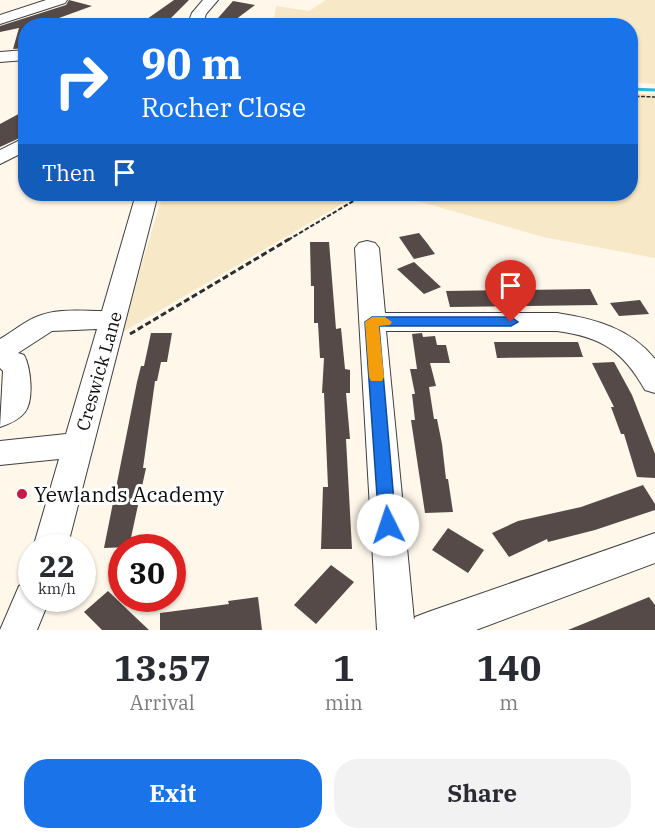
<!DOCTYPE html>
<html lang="en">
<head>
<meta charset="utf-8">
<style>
	:root { --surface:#fff; --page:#f2f2f3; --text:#2b2b33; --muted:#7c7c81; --accent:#1a73e8 }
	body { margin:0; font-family:"IBM Plex Serif",serif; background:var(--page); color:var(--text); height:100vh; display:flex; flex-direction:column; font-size:22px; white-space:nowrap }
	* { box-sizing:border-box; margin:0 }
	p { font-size:20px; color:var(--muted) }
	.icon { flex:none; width:33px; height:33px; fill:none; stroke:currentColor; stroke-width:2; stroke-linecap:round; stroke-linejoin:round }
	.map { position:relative; height:630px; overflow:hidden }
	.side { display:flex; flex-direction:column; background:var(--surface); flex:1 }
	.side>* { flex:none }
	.top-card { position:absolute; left:18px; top:18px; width:620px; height:183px; border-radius:24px; box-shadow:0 2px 4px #0004; background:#1a73e8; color:#fff; overflow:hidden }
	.speed { position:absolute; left:18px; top:534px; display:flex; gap:12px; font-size:30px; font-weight:700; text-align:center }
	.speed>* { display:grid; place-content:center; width:78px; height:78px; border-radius:50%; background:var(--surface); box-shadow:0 2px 4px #0004; line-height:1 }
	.speed small { font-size:15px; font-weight:400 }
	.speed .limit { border:9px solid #d22; background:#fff; color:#111 }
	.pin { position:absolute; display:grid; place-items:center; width:51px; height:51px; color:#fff; margin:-62px -26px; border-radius:50% 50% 50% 0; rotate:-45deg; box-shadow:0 0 6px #0007 }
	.pin .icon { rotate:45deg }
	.me { position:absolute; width:66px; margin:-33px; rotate:356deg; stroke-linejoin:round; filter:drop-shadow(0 0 4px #0008) }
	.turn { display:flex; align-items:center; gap:21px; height:126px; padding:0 24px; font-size:27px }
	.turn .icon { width:78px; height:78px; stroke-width:2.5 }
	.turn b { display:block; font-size:42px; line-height:51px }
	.then { display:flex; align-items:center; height:57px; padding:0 24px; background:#0003; gap:12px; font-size:22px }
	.eta { display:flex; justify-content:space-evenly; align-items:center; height:102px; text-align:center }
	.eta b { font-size:36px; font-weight:700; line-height:42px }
	.primary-button { display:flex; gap:12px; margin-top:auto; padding:12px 24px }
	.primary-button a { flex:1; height:69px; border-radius:24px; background:var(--accent); color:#fff; font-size:24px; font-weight:700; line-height:69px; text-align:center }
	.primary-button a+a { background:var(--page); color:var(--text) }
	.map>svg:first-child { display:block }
	.farmland { fill:#f7e9c8 }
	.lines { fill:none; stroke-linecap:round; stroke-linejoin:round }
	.stream { stroke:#2cb7d7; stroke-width:3 }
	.building { fill:#554a47 }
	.minor-casing { stroke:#3f3f3f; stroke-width:2 }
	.path-far2 { stroke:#2e2e2e; stroke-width:1.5; stroke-dasharray:4 1.5; stroke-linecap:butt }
	.path-far1 { stroke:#2e2e2e; stroke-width:2; stroke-dasharray:4.5 2; stroke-linecap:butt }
	.path { stroke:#2e2e2e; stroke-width:3; stroke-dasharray:6 3; stroke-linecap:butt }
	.minor { fill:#fff; fill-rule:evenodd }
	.route { fill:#1a73e8; stroke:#114b97; stroke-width:1.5 }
	.slow { fill:#f59e0b }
	.poi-dot { fill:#c61a46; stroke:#fff; stroke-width:2 }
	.labels { text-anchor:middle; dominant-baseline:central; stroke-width:6; stroke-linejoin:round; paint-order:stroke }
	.street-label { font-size:18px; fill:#0c0c0c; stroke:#fff }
	.near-poi-label { font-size:21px; fill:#0c0c0c; stroke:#fff; text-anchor:start }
</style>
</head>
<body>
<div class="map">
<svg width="655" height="630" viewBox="0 0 655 630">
	<rect width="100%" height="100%" fill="#fff7ea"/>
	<!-- farmland -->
	<path class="farmland" d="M326 0H655V84L630 82V26L273 25 276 6 309 11Z
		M630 94H655V258L543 237 397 195 630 194Z
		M163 194H359L121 333Z"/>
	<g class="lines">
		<!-- stream -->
		<path class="stream" d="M630 89 655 90"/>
	</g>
	<!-- building -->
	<path class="building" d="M69 0 92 6 48 22 26 26V48L13 49 19 28 0 32V26L66 5Z
		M174 0H189L168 21 147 19Z
		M233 1 255 5 227 26H211Z
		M26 110V135L0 147V124Z
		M419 233 427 243 435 254 414 259 399 237Z
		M310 242H329L336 329 341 328 345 369 350 370V393H346L350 439H346L352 549H321L323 487H328L324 393H322L324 358H320L318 323H314V286H311Z
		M414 262 441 287 424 294 397 269Z
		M590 289 598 305 450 307 446 291Z
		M640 300 649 314 619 316 610 303Z
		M151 333H172L167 362H161L157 381H155L143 468H146L129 547 104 548 137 382 141 366H144Z
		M422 333 423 337 435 336 437 345H446L450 363H430L436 386 429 387 434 419H437L442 444 446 479H448L453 512 425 513 411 420H415L412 394H415L410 369H417L412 334Z
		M494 342H578L583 357 497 358Z
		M614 362 632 395 655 454V478L637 477 624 434H621L611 407H614L592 363Z
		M643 485 655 504V510L595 530 548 542 547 539 509 557 492 533 518 521 581 507Z
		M448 528 484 550 468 573 432 550Z
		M331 565 354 582 316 624 294 605Z
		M108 591 131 613 149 630H102L84 612Z
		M258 597 262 630H160V613L229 604 228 601Z
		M649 597 655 605V630H568Z"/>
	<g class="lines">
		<defs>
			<path id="minor" d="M46 0H67L65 3 0 24V15Z
				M203 0H218L206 14 202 26H187L192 13Z
				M26 50V60L0 62V52Z
				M26 137V151L0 164V150Z
				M136 194H158L67 548H33L59 459 0 465V441L66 434 97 329 52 331 18 353 24 355C31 368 34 400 25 412 19 420 9 424 0 427L3 371 0 368V339C12 332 24 322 36 317 56 308 81 311 102 311Z
				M367 241 375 243 379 248 385 313H557C595 319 630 328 655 359V393L645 390C623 351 602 337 557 331H386L414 620 415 617 428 612 655 533V563L476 630H377L355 248 359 243Z
				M32 581V598H50L37 630H0L19 586Z"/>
		</defs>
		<!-- minor casing -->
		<use href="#minor" class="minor-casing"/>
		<!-- path-far2 -->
		<path class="path-far2" d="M630 96 655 97"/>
		<!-- path-far1 -->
		<path class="path-far1" d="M288 240 365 194"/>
		<!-- path -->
		<path class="path" d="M130 334 291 238"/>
		<!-- minor -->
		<use href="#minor" class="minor"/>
	</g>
	<!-- route -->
	<path class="route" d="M372 317H511L518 322 511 326H379L396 525 394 530 388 532 381 530 379 525 365 322Z"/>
	<!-- slow -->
	<path class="slow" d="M372 317H385L392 322 390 325 379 326 384 377 382 381H371L369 377 365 322Z"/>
	<!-- markers -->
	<circle class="poi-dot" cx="22" cy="494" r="6"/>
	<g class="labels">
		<!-- street labels -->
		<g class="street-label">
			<text transform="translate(99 371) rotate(-74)">Creswick Lane</text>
		</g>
		<!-- near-poi labels -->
		<g class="near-poi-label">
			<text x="34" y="494">Yewlands Academy</text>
		</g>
	</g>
</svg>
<div class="speed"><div>22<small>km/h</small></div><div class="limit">30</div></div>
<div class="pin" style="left:511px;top:322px;background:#d93025"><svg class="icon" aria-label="arrive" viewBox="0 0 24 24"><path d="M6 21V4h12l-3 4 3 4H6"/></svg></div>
<svg class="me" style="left:388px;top:525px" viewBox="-20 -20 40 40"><circle r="19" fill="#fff"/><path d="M0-13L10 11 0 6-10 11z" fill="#1a73e8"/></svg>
<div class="top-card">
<div class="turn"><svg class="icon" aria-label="right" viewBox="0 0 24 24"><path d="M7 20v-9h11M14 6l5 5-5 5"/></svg><div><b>90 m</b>Rocher Close</div></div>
<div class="then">Then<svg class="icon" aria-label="arrive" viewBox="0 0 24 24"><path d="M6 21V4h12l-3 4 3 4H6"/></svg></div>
</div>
</div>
<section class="side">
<div class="eta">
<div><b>13:57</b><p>Arrival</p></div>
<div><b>1</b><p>min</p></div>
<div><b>140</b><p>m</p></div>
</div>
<div class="primary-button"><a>Exit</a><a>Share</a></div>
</section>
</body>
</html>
